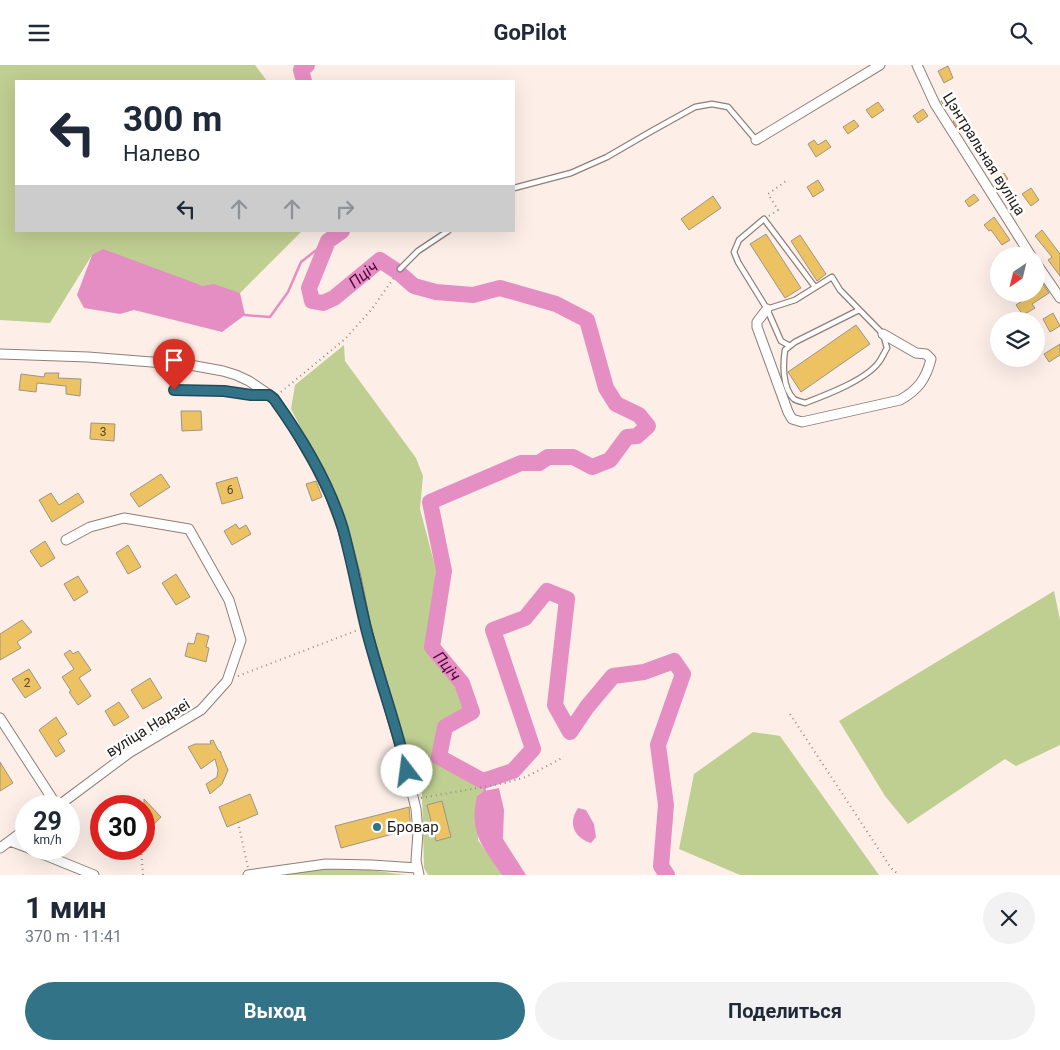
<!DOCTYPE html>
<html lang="ru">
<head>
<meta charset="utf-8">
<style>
	:root { --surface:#fff; --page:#f2f2f3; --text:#1f2937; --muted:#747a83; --accent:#337387 }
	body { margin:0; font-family:Roboto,sans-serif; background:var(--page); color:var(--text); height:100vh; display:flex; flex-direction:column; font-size:19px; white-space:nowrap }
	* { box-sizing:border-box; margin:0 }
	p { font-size:16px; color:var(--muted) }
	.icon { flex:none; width:28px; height:28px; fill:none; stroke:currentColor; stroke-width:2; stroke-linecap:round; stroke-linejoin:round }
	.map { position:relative; height:810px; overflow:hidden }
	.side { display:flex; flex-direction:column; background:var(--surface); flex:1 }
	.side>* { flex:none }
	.guide { position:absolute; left:15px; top:15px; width:500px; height:152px; border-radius:0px; box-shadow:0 5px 20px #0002; background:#fff; color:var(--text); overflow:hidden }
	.needle { width:32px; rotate:215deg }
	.controls { position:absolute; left:990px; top:182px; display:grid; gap:10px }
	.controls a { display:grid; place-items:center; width:55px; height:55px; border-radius:50%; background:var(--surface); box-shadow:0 5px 20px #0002; font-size:25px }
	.speed { position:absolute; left:15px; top:730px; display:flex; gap:10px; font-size:25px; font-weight:700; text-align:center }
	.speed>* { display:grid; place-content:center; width:65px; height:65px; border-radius:50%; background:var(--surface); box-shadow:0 5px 20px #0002; line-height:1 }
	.speed small { font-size:12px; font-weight:400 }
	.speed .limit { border:8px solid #d22; background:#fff; color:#111 }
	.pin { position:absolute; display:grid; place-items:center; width:42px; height:42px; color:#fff; margin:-51px -21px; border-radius:50% 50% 50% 0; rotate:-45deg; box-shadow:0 0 5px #0007 }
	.pin .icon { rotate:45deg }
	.me { position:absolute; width:55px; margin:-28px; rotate:345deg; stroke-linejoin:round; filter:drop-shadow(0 0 4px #0008) }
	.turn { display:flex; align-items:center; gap:18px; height:105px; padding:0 25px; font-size:22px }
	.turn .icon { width:65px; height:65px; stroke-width:2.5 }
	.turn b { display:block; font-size:35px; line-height:42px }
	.lanes { display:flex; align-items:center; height:48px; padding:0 25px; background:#0003; justify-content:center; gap:25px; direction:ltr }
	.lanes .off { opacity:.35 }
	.round { display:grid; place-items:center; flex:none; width:52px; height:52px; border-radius:26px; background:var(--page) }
	.summary { display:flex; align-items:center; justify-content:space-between; height:85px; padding:0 25px }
	h1 { font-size:30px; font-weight:700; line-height:38px }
	.cta { display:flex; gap:10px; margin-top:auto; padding:10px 25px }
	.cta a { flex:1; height:58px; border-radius:30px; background:var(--accent); color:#fff; font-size:20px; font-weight:700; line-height:58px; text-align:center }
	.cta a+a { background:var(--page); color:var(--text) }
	header { display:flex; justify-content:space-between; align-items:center; height:65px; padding:0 25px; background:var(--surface); font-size:22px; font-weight:700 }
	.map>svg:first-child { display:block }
	.green { fill:#bfce91 }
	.water { fill:#e58ec3 }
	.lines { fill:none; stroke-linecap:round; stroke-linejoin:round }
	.stream { stroke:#e58ec3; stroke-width:2.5 }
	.river { stroke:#e58ec3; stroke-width:16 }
	.building { fill:#edc263; stroke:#9c9586 }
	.lane-casing { stroke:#8e7f77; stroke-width:7 }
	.street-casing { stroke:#8e7f77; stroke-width:11 }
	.path { stroke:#968c87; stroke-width:2; stroke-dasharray:1 4; stroke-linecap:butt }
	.lane { stroke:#fff; stroke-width:4.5 }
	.street { stroke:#fff; stroke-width:9 }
	.route-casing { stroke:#214b58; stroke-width:12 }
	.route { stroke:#337387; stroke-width:9 }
	.poi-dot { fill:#337387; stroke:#fff; stroke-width:2 }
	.labels { text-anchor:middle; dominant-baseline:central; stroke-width:5; stroke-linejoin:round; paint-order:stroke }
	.number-label { font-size:12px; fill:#55462c }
	.street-label { font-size:15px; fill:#221c19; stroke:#fff }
	.poi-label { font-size:15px; fill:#221c19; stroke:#fff; text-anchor:start }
	.water-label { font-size:16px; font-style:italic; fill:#53043d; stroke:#fff }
</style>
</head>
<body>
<header><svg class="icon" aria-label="menu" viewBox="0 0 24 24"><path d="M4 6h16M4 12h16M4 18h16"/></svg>GoPilot<svg class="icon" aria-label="search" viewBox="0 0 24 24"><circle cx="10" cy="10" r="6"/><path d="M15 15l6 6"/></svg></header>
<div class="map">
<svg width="1060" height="810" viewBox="0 0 1060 810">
	<rect width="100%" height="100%" fill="#fdefe8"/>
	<!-- green -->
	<path class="green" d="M0 0H255L267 16H16V166H302L240 228 203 221 92 190 50 258 0 255Z
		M344 280 345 296 416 393 423 411 420 444 436 505 430 583 459 619 469 646 443 658 437 693 479 716V720L484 726 477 731 478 775 502 810H428L424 803 422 728 369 563 347 464 321 401 291 344 295 320Z
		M1054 526 1060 555V680L1016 701 1005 694 908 759 885 731 839 656Z
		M753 667 780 671 879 810H740L679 784 694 709Z
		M324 803 363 804 406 810H277Z"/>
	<!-- water -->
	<path class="water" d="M103 184 203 221 214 219 240 228 245 250 222 267 134 245 120 249 84 243 77 230 92 190Z
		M499 723 504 745 503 774 526 810H502C482 781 469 768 477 731L484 726Z
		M578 743 586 745 594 759 596 772 591 778C573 772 568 758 578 743Z"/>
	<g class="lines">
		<!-- stream -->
		<path class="stream" d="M245 250 270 252 288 227 301 197 328 176
			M483 716 485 728"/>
		<!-- river -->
		<g class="river">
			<path d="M304 16 301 5 307 0"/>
			<path id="s1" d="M342 166 328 176 309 223 312 236 323 238 334 233 380 195 398 207 414 221 436 227 473 230 500 223 556 239 587 255 606 323 616 339 639 350 648 361 637 371 627 372 610 395 592 402 573 392H548L539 398H521L430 437 444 506 432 582 462 618 472 647 445 662 439 692 483 716 513 706 533 684 493 565 525 553 547 526 567 534 555 640 570 667 587 642 613 611 644 607 674 596 683 609 658 680 666 740 661 801 667 810"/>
		</g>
	</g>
	<!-- building -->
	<path class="building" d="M948 1 953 13 944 18 938 6Z
		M951 29 955 35 945 42 941 36Z
		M878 37 884 45 872 53 866 45Z
		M923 44 928 51 918 58 913 51Z
		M963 49 976 68 968 74 960 62 958 64 953 56Z
		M854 55 859 61 848 69 843 62Z
		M814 75 818 80 826 75 831 82 816 92 808 79Z
		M1004 108 1008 114 999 120 994 114Z
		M818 115 824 125 813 132 807 122Z
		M1031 123 1039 135 1031 141 1022 129Z
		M974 129 979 135 969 142 965 136Z
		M713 131 721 143 689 165 681 154Z
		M994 152 1010 175 1002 180 991 165 989 166 984 160Z
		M1042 165 1060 189V211L1048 195 1052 192 1035 171Z
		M766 169 801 223 785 233 750 179Z
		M800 170 826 209 817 216 791 176Z
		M1043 219 1049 228 1032 239 1035 243 1023 250 1016 240 1033 229H1036V223Z
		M1053 248 1060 261 1050 267 1043 254Z
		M856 260 870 279 801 327 788 307Z
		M1060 279V290L1049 297 1044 289Z
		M45 308H59L58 313 81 314 80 331 66 329V321L37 318 36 327 19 325 21 309 44 312Z
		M181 346H201L202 365 182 366Z
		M91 358 115 359 114 376 90 374Z
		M161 409 170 422 139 442 130 429Z
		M237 412 243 433 222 439 216 418Z
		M316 416 322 432 312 436 306 419Z
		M51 428 59 440 78 428 84 437 52 457 39 435Z
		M236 459 239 464 246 460 251 469 232 480 224 466Z
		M45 476 55 493 41 502 30 486Z
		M128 480 141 502 128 509 116 488Z
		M176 509 190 532 176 540 162 518Z
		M78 511 88 527 74 536 64 519Z
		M22 555 32 567 17 577 21 583 0 595V569Z
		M197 568 209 571 206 582 209 583 206 597 185 591 188 578 194 579Z
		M70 585 73 589 78 586 91 605 79 613 91 631 78 640 69 627 71 626 62 612 74 604 64 589Z
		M29 604 41 623 25 633 12 614Z
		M150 613 162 633 143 644 131 625Z
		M119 637 129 652 114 661 105 646Z
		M56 652 67 669 58 675 65 686 56 692 39 665Z
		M213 675 218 685 221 687V689L228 705 222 719 210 729 206 719 217 712 218 705 215 694 201 704 188 682 195 679H211L210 676Z
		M0 697 13 718 0 726Z
		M250 729 258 749 227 762 219 742Z
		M144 734 161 752 144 770Z
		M442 736 451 772 436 776 427 740Z
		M409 742 411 764 341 783 335 761Z"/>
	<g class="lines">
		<defs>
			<path id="lane" d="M514 123 571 108 607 92 650 67 695 42 712 39 728 42 756 75
				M400 204 418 186 448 166
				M767 244 795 235 832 212 840 225 883 269 887 283C884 288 882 293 879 297 866 315 826 330 805 338 802 337 797 336 794 334 782 323 783 298 785 285L795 277 859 245
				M790 281 781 276 767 244 738 197 734 187 739 175 764 154 815 222
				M174 325 225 326 251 330H268"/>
			<path id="street" d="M917 0 935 39 1031 191
				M756 75 880 0
				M1036 198 1060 233
				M767 244 757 257V262L788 347 792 354 802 357 900 335C918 325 926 314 931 294L926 289 916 288 883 269
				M0 289 88 292 190 300 223 306 236 310 249 316 274 333 295 365 315 400 330 430 342 462 356 512 366 562 403 691 416 744 418 767 416 796 419 810
				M0 653 57 741
				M58 741 129 688 201 645 227 616 241 575 229 535 189 464 124 453 90 462 66 475
				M10 776 26 782
				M0 783 26 764
				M30 784 94 810
				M248 810 326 799 372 800 417 803"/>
		</defs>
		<!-- lane casing -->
		<use href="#lane" class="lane-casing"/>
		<!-- street casing -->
		<use href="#street" class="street-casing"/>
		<!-- path -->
		<path class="path" d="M769 151 778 145 768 129 786 116
			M281 327 345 274 371 245 396 210
			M238 611 358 565
			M790 649 891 803 899 810
			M421 733 505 718 526 712 564 692
			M238 757 248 803
			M141 784 143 810"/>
		<!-- lane -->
		<use href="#lane" class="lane"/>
		<!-- street -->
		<use href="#street" class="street"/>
	</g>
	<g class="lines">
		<defs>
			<path id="route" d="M174 325 224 326 251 330H269L274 334C302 373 329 417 343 464 352 497 358 530 366 563 378 611 396 658 407 706"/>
		</defs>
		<!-- route casing -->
		<use href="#route" class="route-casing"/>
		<!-- route -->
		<use href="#route" class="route"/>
	</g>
	<!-- markers -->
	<circle class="poi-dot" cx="377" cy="762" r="5"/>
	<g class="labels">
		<!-- number labels -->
		<g class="number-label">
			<text x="103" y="367">3</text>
			<text x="230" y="425">6</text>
			<text x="27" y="618">2</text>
		</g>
		<!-- street labels -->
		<g class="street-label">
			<text transform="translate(984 89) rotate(58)">Цэнтральная вуліца</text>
			<text transform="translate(148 663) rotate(-32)">вуліца Надзеі</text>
		</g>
		<!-- poi labels -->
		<g class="poi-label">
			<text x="387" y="762">Бровар</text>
		</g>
		<!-- water labels -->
		<g class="water-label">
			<text stroke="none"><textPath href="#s1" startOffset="142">Пціч</textPath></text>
			<text stroke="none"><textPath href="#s1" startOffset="936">Пціч</textPath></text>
		</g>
	</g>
</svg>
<div class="controls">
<a><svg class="needle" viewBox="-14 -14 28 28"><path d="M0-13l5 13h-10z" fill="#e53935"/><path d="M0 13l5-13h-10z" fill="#747a83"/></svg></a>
<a><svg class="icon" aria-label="layers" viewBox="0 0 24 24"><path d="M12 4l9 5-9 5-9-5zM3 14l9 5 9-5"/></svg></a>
</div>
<div class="speed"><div>29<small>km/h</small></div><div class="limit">30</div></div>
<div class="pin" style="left:174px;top:325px;background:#d93025"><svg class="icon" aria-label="arrive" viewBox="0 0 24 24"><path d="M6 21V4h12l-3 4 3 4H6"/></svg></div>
<svg class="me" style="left:407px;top:706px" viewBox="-20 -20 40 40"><circle r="19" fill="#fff"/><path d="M0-13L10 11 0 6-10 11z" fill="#337387"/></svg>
<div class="guide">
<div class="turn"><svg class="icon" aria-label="left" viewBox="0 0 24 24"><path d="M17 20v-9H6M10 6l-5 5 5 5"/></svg><div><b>300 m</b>Налево</div></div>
<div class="lanes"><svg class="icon" aria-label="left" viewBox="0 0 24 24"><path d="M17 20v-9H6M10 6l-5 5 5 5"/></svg><svg class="icon off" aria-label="ahead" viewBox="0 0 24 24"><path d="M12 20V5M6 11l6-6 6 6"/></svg><svg class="icon off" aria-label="ahead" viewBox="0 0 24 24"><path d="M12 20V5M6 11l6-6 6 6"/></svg><svg class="icon off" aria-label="right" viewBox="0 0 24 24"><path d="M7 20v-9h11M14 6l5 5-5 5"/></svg></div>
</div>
</div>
<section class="side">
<div class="summary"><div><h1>1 мин</h1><p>370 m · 11:41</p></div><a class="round"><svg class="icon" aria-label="close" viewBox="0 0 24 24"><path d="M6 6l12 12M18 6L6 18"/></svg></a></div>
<div class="cta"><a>Выход</a><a>Поделиться</a></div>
</section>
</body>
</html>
